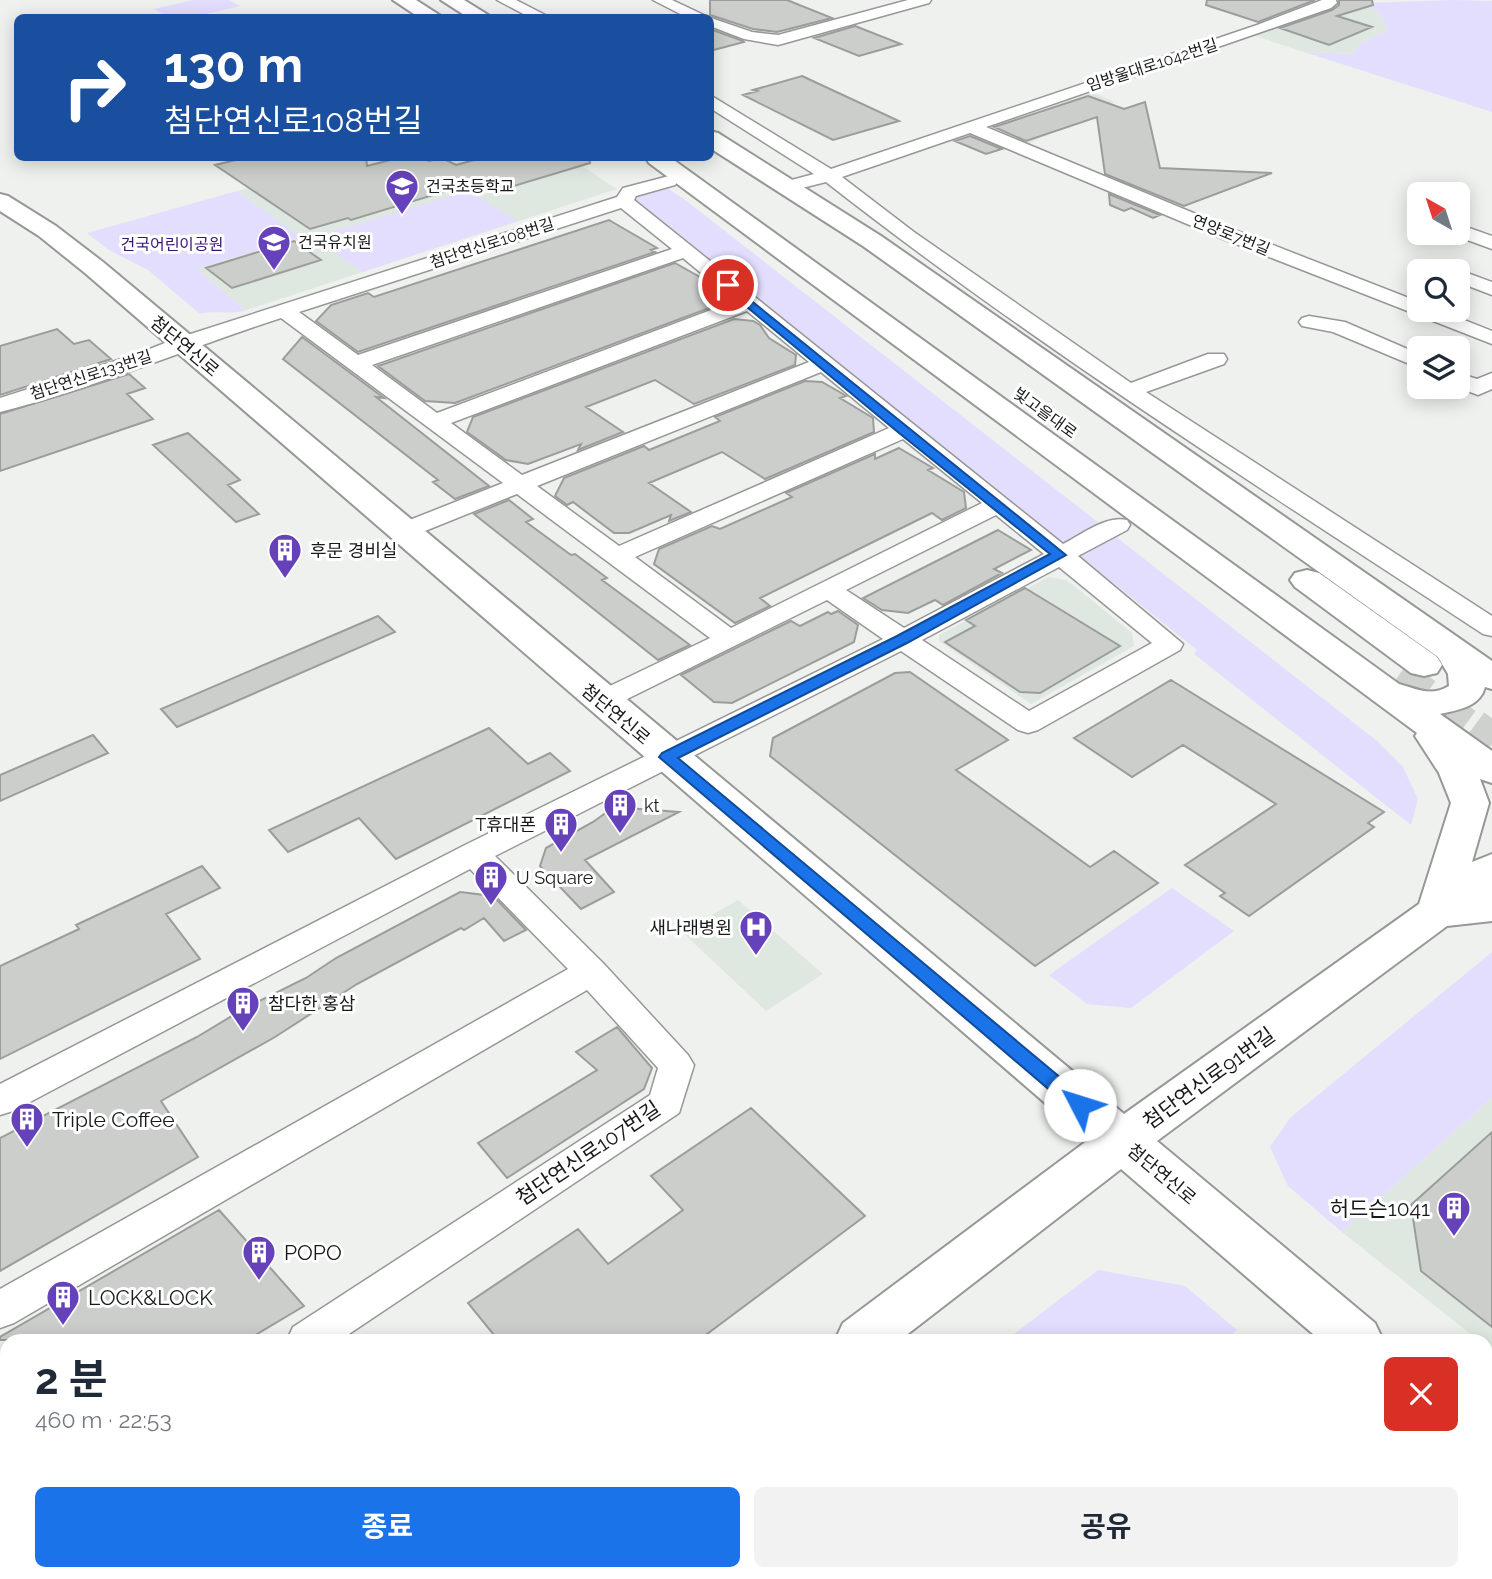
<!DOCTYPE html>
<html lang="ko">
<head>
<meta charset="utf-8">
<style>
	:root { --surface:#fff; --page:#f2f2f3; --text:#1f2937; --muted:#747a83; --accent:#1a73e8 }
	body { margin:0; font-family:Raleway,"Noto Sans KR",sans-serif; background:var(--page); color:var(--text); height:100vh; display:flex; flex-direction:column; font-size:26px; white-space:nowrap }
	* { box-sizing:border-box; margin:0 }
	p { font-size:23px; color:var(--muted) }
	.icon { flex:none; width:38px; height:38px; fill:none; stroke:currentColor; stroke-width:2; stroke-linecap:round; stroke-linejoin:round }
	.map { position:relative; flex:1; overflow:hidden }
	.details { position:absolute; left:0px; top:1334px; width:1493px; height:247px; display:flex; flex-direction:column; background:var(--surface); border-radius:21px 21px 0 0; box-shadow:0 4px 18px #0003 }
	.details>* { flex:none }
	.top-card { position:absolute; left:14px; top:14px; width:700px; height:147px; border-radius:10px; box-shadow:0 4px 18px #0003; background:#1a4fa0; color:#fff; overflow:hidden }
	.needle { width:46px; rotate:321deg }
	.tools { position:absolute; left:1407px; top:182px; display:grid; gap:14px }
	.tools a { display:grid; place-items:center; width:63px; height:63px; border-radius:10px; background:var(--surface); box-shadow:0 4px 18px #0003; font-size:35px }
	.pin { position:absolute; display:grid; place-items:center; width:60px; height:60px; color:#fff; margin:-30px; border:4px solid #fff; border-radius:50%; box-shadow:0 2px 7px #0007 }
	.me { position:absolute; width:77px; margin:-38px; rotate:310deg; stroke-linejoin:round; filter:drop-shadow(0 0 5px #0008) }
	.turn { display:flex; align-items:center; gap:24px; height:147px; padding:0 35px; font-size:32px }
	.turn .icon { width:91px; height:91px; stroke-width:2.5 }
	.turn b { display:block; font-size:49px; line-height:60px }
	.round { display:grid; place-items:center; flex:none; width:74px; height:74px; border-radius:10px; background:var(--page) }
	.headline { display:flex; align-items:center; justify-content:space-between; height:119px; padding:0 35px }
	h1 { font-size:42px; font-weight:700; line-height:52px }
	.action { display:flex; gap:14px; margin-top:auto; padding:14px 35px }
	.action a { flex:1; height:80px; border-radius:10px; background:var(--accent); color:#fff; font-size:28px; font-weight:700; line-height:80px; text-align:center }
	.action a+a { background:var(--page); color:var(--text) }
	.map>svg:first-child { display:block }
	.built { fill:#dfe8e0 }
	.green { fill:#e3defe }
	.building { fill:#cccecc; stroke:#9b9d9b; stroke-width:2 }
	.lines { fill:none; stroke-linecap:round; stroke-linejoin:round }
	.secondary-tunnel-far1 { stroke:#ced1ce; stroke-width:33; stroke-dasharray:33 17; stroke-linecap:butt }
	.secondary-tunnel { stroke:#ced1ce; stroke-width:41; stroke-dasharray:41 21; stroke-linecap:butt }
	.street-casing { stroke:#969896; stroke-width:3 }
	.secondary-casing { stroke:#969896; stroke-width:4 }
	.street { fill:#fff; fill-rule:evenodd }
	.secondary { fill:#fff; fill-rule:evenodd }
	.route { fill:#1a73e8; stroke:#114b97; stroke-width:2 }
	.labels { text-anchor:middle; dominant-baseline:central; stroke-width:6; stroke-linejoin:round; paint-order:stroke }
	.far-street-label { font-size:16px; fill:#181919; stroke:#fff }
	.far-poi-label { font-size:16px; fill:#181919; stroke:#fff; text-anchor:start }
	.far-park-label { font-size:16px; fill:#391676; stroke:#fff }
	.street-label { font-size:18px; fill:#181919; stroke:#fff }
	.poi-label { font-size:18px; fill:#181919; stroke:#fff; text-anchor:start }
	.near-street-label { font-size:21px; fill:#181919; stroke:#fff }
	.near-poi-label { font-size:21px; fill:#181919; stroke:#fff; text-anchor:start }
</style>
</head>
<body>
<div class="map">
<svg width="1492" height="1579" viewBox="0 0 1492 1579">
	<rect width="100%" height="100%" fill="#eef1ee"/>
	<!-- built -->
	<path class="built" d="M1365 3 1380 14 1388 30 1359 44 1354 54 1304 52 1252 35 1340 5Z
		M1089 91 1115 102 1026 145 986 128 988 125Z
		M354 158H570L617 189 246 310 195 269 300 237 237 191Z
		M1049 577 1066 580 1072 584 1132 633 1134 646 1031 704 939 641V635Z
		M738 900 823 974 766 1011 682 932Z
		M1492 1098V1357L1486 1350V1340H1478L1342 1232Z
		M1486 1555 1492 1560V1579H956L962 1573H1486Z"/>
	<!-- green -->
	<path class="green" d="M193 0H229L240 6 188 18 168 17 154 9Z
		M1453 0 1492 1V112L1304 52 1354 54 1359 44 1388 30 1380 14 1365 3Z
		M662 185 684 199 1099 523 1062 543 633 197 638 193Z
		M237 191 301 237 196 269 246 310C232 315 215 310 200 314L148 270 109 250 87 233Z
		M468 191 518 221 362 272 319 241 311 244 304 240Z
		M1115 536 1376 740 1403 767 1418 799 1411 825 1194 654 1197 650 1077 554Z
		M1172 888 1234 931 1131 1008 1087 1004 1049 975Z
		M1492 952V1098L1342 1232 1288 1186 1270 1147 1290 1118Z
		M1098 1270 1185 1286 1237 1330 1224 1340H1006Z
		M690 1573H962L956 1579H683Z"/>
	<!-- building -->
	<path class="building" d="M710 0H787L832 18 777 32 753 29 710 15Z
		M1207 0H1315L1258 22 1206 5Z
		M1339 0H1372L1373 5 1337 16 1372 27 1329 45 1280 28 1332 10 1339 5Z
		M855 26 901 44 859 56 814 38Z
		M710 29 743 41 744 42 710 51Z
		M802 76 899 121 833 140 743 95 757 91 753 90Z
		M1088 96 1124 109 1145 102 1160 168 1272 173 1184 206 1105 174 1097 117 1026 141 994 127Z
		M970 136 1002 149 986 154 955 141Z
		M244 158H366L367 166 398 158H423L429 161 442 158 456 165 482 158H589L590 163 494 192 476 182 351 220 348 218 310 229 215 165Z
		M1109 194 1160 215 1153 218 1131 208 1124 211 1110 205Z
		M609 220 657 248 651 250 655 252 358 352 316 321 331 305 368 293 374 297Z
		M294 241 321 260 232 288 206 268Z
		M675 263 707 281 724 295 720 304 455 403 425 401 378 366Z
		M734 319 753 321 760 325 769 338 796 355 795 365 694 404 655 380 586 407 623 432 578 450 581 444 528 464 506 460 467 432 473 417Z
		M57 329 74 344 89 340 111 359 0 395V346Z
		M302 337 384 398 376 397 489 486 455 499 433 482 438 480 283 359Z
		M129 374 145 388 127 394 153 419 0 471V414Z
		M805 381 822 382 843 394 846 396 840 398 873 418 874 432 765 479 722 452 649 483 691 512 669 521 671 515 629 533H614L573 502 567 505 555 496 564 478 644 446 649 450 720 421 715 417Z
		M188 433 240 480 228 485 259 514 236 522 153 445Z
		M899 448 933 468 928 470 964 492 966 508 942 520 932 513 867 545 760 598 770 606 735 623 654 564 659 549 712 526 720 529 792 497 786 493 875 454V459Z
		M509 500 533 519 526 522 571 555 575 554 607 578 602 580 690 645 658 660 474 514Z
		M998 530 1031 550 994 569 1002 573 943 605 935 600 908 613 882 610 863 598Z
		M1025 588 1120 646 1040 693 1020 692 945 642 975 626 966 620Z
		M838 611 858 625 854 642 732 703 714 702 681 675 791 621 800 626 828 612 831 614Z
		M378 616 395 632 177 727 161 709Z
		M910 672 1008 740 956 770 1090 867 1114 851 1158 883 1035 966 770 756 773 738 895 673Z
		M1171 680 1384 812 1368 823 1374 827 1249 916 1220 896 1225 893 1185 865 1276 804 1183 745 1132 777 1074 738Z
		M489 728 528 764 550 753 570 771 396 859 359 818 288 852 269 830Z
		M93 735 108 753 0 801V775Z
		M614 807 679 812 585 860 614 892 581 909 540 866 546 848 593 822Z
		M202 866 220 888 166 914 200 959 0 1059V966L79 929 76 925Z
		M460 892 493 896 526 930 504 941 484 918 464 930 461 928 357 984 275 1037 161 1101 198 1157 0 1271V1138L197 1037 245 1008 306 978 336 958Z
		M617 1027 652 1068 644 1089 507 1178 478 1143 597 1070 576 1052Z
		M751 1108 865 1216 699 1340H498L468 1303 578 1229 608 1264 683 1210 651 1176Z
		M1492 1132V1327L1421 1271 1411 1205Z
		M219 1210 304 1306 247 1340H0V1337Z"/>
	<g class="lines">
		<!-- secondary-tunnel-far1 -->
		<path class="secondary-tunnel-far1" d="M1399 675 1475 731"/>
		<!-- secondary-tunnel -->
		<path class="secondary-tunnel" d="M1472 729 1492 744"/>
		<defs>
			<path id="street" d="M497 0H516L551 18H531Z
				M653 0H672L708 17 752 32 778 35 908 0H931L929 3 778 45 744 39 710 26V18H688Z
				M1322 0H1336L1337 3 1331 8 986 127 1237 231 1419 302V310H1439L1492 331V344L1223 239 970 133 842 177 914 232 1131 383 1208 354H1224L1227 359 1224 364 1146 392 1492 616V636L1483 634C1261 488 1035 346 826 182L790 191 784 190 781 186 784 182 814 174 710 108V95L831 169 1257 25Z
				M669 176 678 181 675 185 636 196 634 200 1063 544C1081 535 1106 515 1127 520L1130 525 1127 530 1078 556 1183 644 1180 650 1038 730 1028 733 1018 730 901 651 495 856 603 963 688 1055 694 1065 679 1113 340 1340H287L293 1327 650 1095 658 1068 587 990 14 1323 0 1328V1289L568 969 470 869 13 1111 0 1115V1084L463 846 883 639 827 600 611 707 601 710 591 707 587 701 591 695 710 638 517 494 410 537 401 539 392 537 389 532 392 527 503 483 281 318C188 348 95 388 0 412V398L137 354 175 339 617 197 623 188ZM621 208 672 249 358 355 299 312ZM683 258 735 301 437 413 372 365ZM747 311 809 362 522 475 451 423ZM821 372 889 428 619 546 537 486ZM903 439 982 503 731 628 635 557ZM996 515 1044 554 904 628 846 590ZM1059 567 1152 643 1029 711 922 640Z
				M1458 224 1492 236V249L1451 234 1458 233Z
				M1459 270 1492 282V295L1458 282V271H1454Z
				M1309 316 1345 322 1419 354V368L1333 332 1302 326 1299 322 1302 318Z
				M1458 373 1477 379 1492 373V389L1478 395 1457 387Z
				M0 1461 7 1464V1516L0 1513Z
				M25 1573H70L73 1579H27Z"/>
			<path id="secondary" d="M393 0H416L444 18H420Z
				M441 0H464L493 18H469Z
				M710 131 718 133 881 236 1492 661V689L1485 687C1480 707 1458 710 1440 714L1492 751V783L1480 779 1489 803 1472 862 1492 854V921L1447 926 1157 1141 1375 1323 1383 1340H1320L1121 1169 900 1340H835L843 1323 1088 1140 85 273 39 236 0 211V194L8 196 56 226 103 262 1124 1114 1419 904 1451 803 1439 773 1415 736 1417 733 649 163 646 158H671L1399 684C1417 689 1431 697 1449 686L1448 674 1438 657 863 246 710 148Z
				M1307 570 1319 573 1437 657 1442 665 1437 673 1424 676 1411 673 1295 587 1290 580 1295 573Z
				M1486 1424 1492 1426V1481L1486 1479Z
				M521 1573H585L583 1579H519Z"/>
		</defs>
		<!-- street casing -->
		<use href="#street" class="street-casing"/>
		<!-- secondary casing -->
		<use href="#secondary" class="secondary-casing"/>
		<!-- street -->
		<use href="#street" class="street"/>
		<!-- secondary -->
		<use href="#secondary" class="secondary"/>
	</g>
	<!-- route -->
	<path class="route" d="M728 282 1066 555 907 643 678 758 1086 1099 1089 1105 1086 1110 1080 1112 1073 1110 659 757 662 753 897 636 1050 554 899 433 724 288 723 285Z"/>
	<!-- icons -->
	<defs>
		<symbol id="school-pin" viewBox="-11 -11 22 30"><path d="M0 17L-7.5 6A9.5 9.5 0 1 1 7.5 6Z" fill="#6642ba" stroke="#fff"/><path d="M0-5L7-2L0 1L-7-2ZM-4 1L0 2.5L4 1V4Q0 6-4 4Z" fill="#fff"/></symbol>
		<symbol id="building-pin" viewBox="-11 -11 22 30"><path d="M0 17L-7.5 6A9.5 9.5 0 1 1 7.5 6Z" fill="#6642ba" stroke="#fff"/><path d="M-4-6H4V6H1V3H-1V6H-4ZM-2.5-4.3h1.7v1.8h-1.7ZM.8-4.3h1.7v1.8H.8ZM-2.5-1h1.7V.8h-1.7ZM.8-1h1.7V.8H.8Z" fill="#fff"/></symbol>
		<symbol id="hospital-pin" viewBox="-11 -11 22 30"><path d="M0 17L-7.5 6A9.5 9.5 0 1 1 7.5 6Z" fill="#6642ba" stroke="#fff"/><path d="M-5-5h3v3.5h4V-5h3V5h-3V1.5h-4V5h-3Z" fill="#fff"/></symbol>
	</defs>
	<g fill-rule="evenodd">
		<use href="#school-pin" x="383" y="167" width="38" height="52"/>
		<use href="#school-pin" x="255" y="223" width="38" height="52"/>
		<use href="#building-pin" x="266" y="531" width="38" height="52"/>
		<use href="#building-pin" x="601" y="786" width="38" height="52"/>
		<use href="#building-pin" x="542" y="805" width="38" height="52"/>
		<use href="#building-pin" x="472" y="858" width="38" height="52"/>
		<use href="#hospital-pin" x="737" y="908" width="38" height="52"/>
		<use href="#building-pin" x="224" y="984" width="38" height="52"/>
		<use href="#building-pin" x="8" y="1100" width="38" height="52"/>
		<use href="#building-pin" x="1435" y="1189" width="38" height="52"/>
		<use href="#building-pin" x="240" y="1233" width="38" height="52"/>
		<use href="#building-pin" x="44" y="1278" width="38" height="52"/>
	</g>
	<g class="labels">
		<!-- far-street labels -->
		<g class="far-street-label">
			<text transform="translate(1152 65) rotate(-18)">임방울대로1042번길</text>
			<text transform="translate(1231 235) rotate(22)">연양로7번길</text>
			<text transform="translate(492 243) rotate(-18)">첨단연신로108번길</text>
			<text transform="translate(91 375) rotate(-18)">첨단연신로133번길</text>
			<text transform="translate(1045 413) rotate(36)">빛고을대로</text>
		</g>
		<!-- far-poi labels -->
		<g class="far-poi-label">
			<text x="426" y="186">건국초등학교</text>
			<text x="298" y="242">건국유치원</text>
		</g>
		<!-- far-park labels -->
		<g class="far-park-label">
			<text x="172" y="244">건국어린이공원</text>
		</g>
		<!-- street labels -->
		<g class="street-label">
			<text transform="translate(185 346) rotate(40)">첨단연신로</text>
			<text transform="translate(616 714) rotate(40)">첨단연신로</text>
			<text transform="translate(1162 1174) rotate(40)">첨단연신로</text>
		</g>
		<!-- poi labels -->
		<g class="poi-label">
			<text x="310" y="550">후문 경비실</text>
			<text x="644" y="805">kt</text>
			<text x="536" y="824" text-anchor="end">T휴대폰</text>
			<text x="516" y="877">U Square</text>
			<text x="732" y="927" text-anchor="end">새나래병원</text>
			<text x="268" y="1003">참다한 홍삼</text>
		</g>
		<!-- near-street labels -->
		<g class="near-street-label">
			<text transform="translate(1209 1078) rotate(-36)">첨단연신로91번길</text>
			<text transform="translate(588 1153) rotate(-34)">첨단연신로107번길</text>
		</g>
		<!-- near-poi labels -->
		<g class="near-poi-label">
			<text x="52" y="1119">Triple Coffee</text>
			<text x="1430" y="1208" text-anchor="end">허드슨1041</text>
			<text x="284" y="1252">POPO</text>
			<text x="88" y="1297">LOCK&amp;LOCK</text>
		</g>
	</g>
</svg>
<div class="tools">
<a><svg class="needle" viewBox="-14 -14 28 28"><path d="M0-13l5 13h-10z" fill="#e53935"/><path d="M0 13l5-13h-10z" fill="#747a83"/></svg></a>
<a><svg class="icon" aria-label="search" viewBox="0 0 24 24"><circle cx="10" cy="10" r="6"/><path d="M15 15l6 6"/></svg></a>
<a><svg class="icon" aria-label="layers" viewBox="0 0 24 24"><path d="M12 4l9 5-9 5-9-5zM3 14l9 5 9-5"/></svg></a>
</div>
<div class="pin" style="left:728px;top:285px;background:#d93025"><svg class="icon" aria-label="arrive" viewBox="0 0 24 24"><path d="M6 21V4h12l-3 4 3 4H6"/></svg></div>
<svg class="me" style="left:1080px;top:1105px" viewBox="-20 -20 40 40"><circle r="19" fill="#fff"/><path d="M0-13L10 11 0 6-10 11z" fill="#1a73e8"/></svg>
<div class="top-card">
<div class="turn"><svg class="icon" aria-label="right" viewBox="0 0 24 24"><path d="M7 20v-9h11M14 6l5 5-5 5"/></svg><div><b>130 m</b>첨단연신로108번길</div></div>
</div>
<section class="details">
<div class="headline"><div><h1>2 분</h1><p>460 m · 22:53</p></div><a class="round" style="background:#d93025;color:#fff"><svg class="icon" aria-label="close" viewBox="0 0 24 24"><path d="M6 6l12 12M18 6L6 18"/></svg></a></div>
<div class="action"><a>종료</a><a>공유</a></div>
</section>
</div>
</body>
</html>
